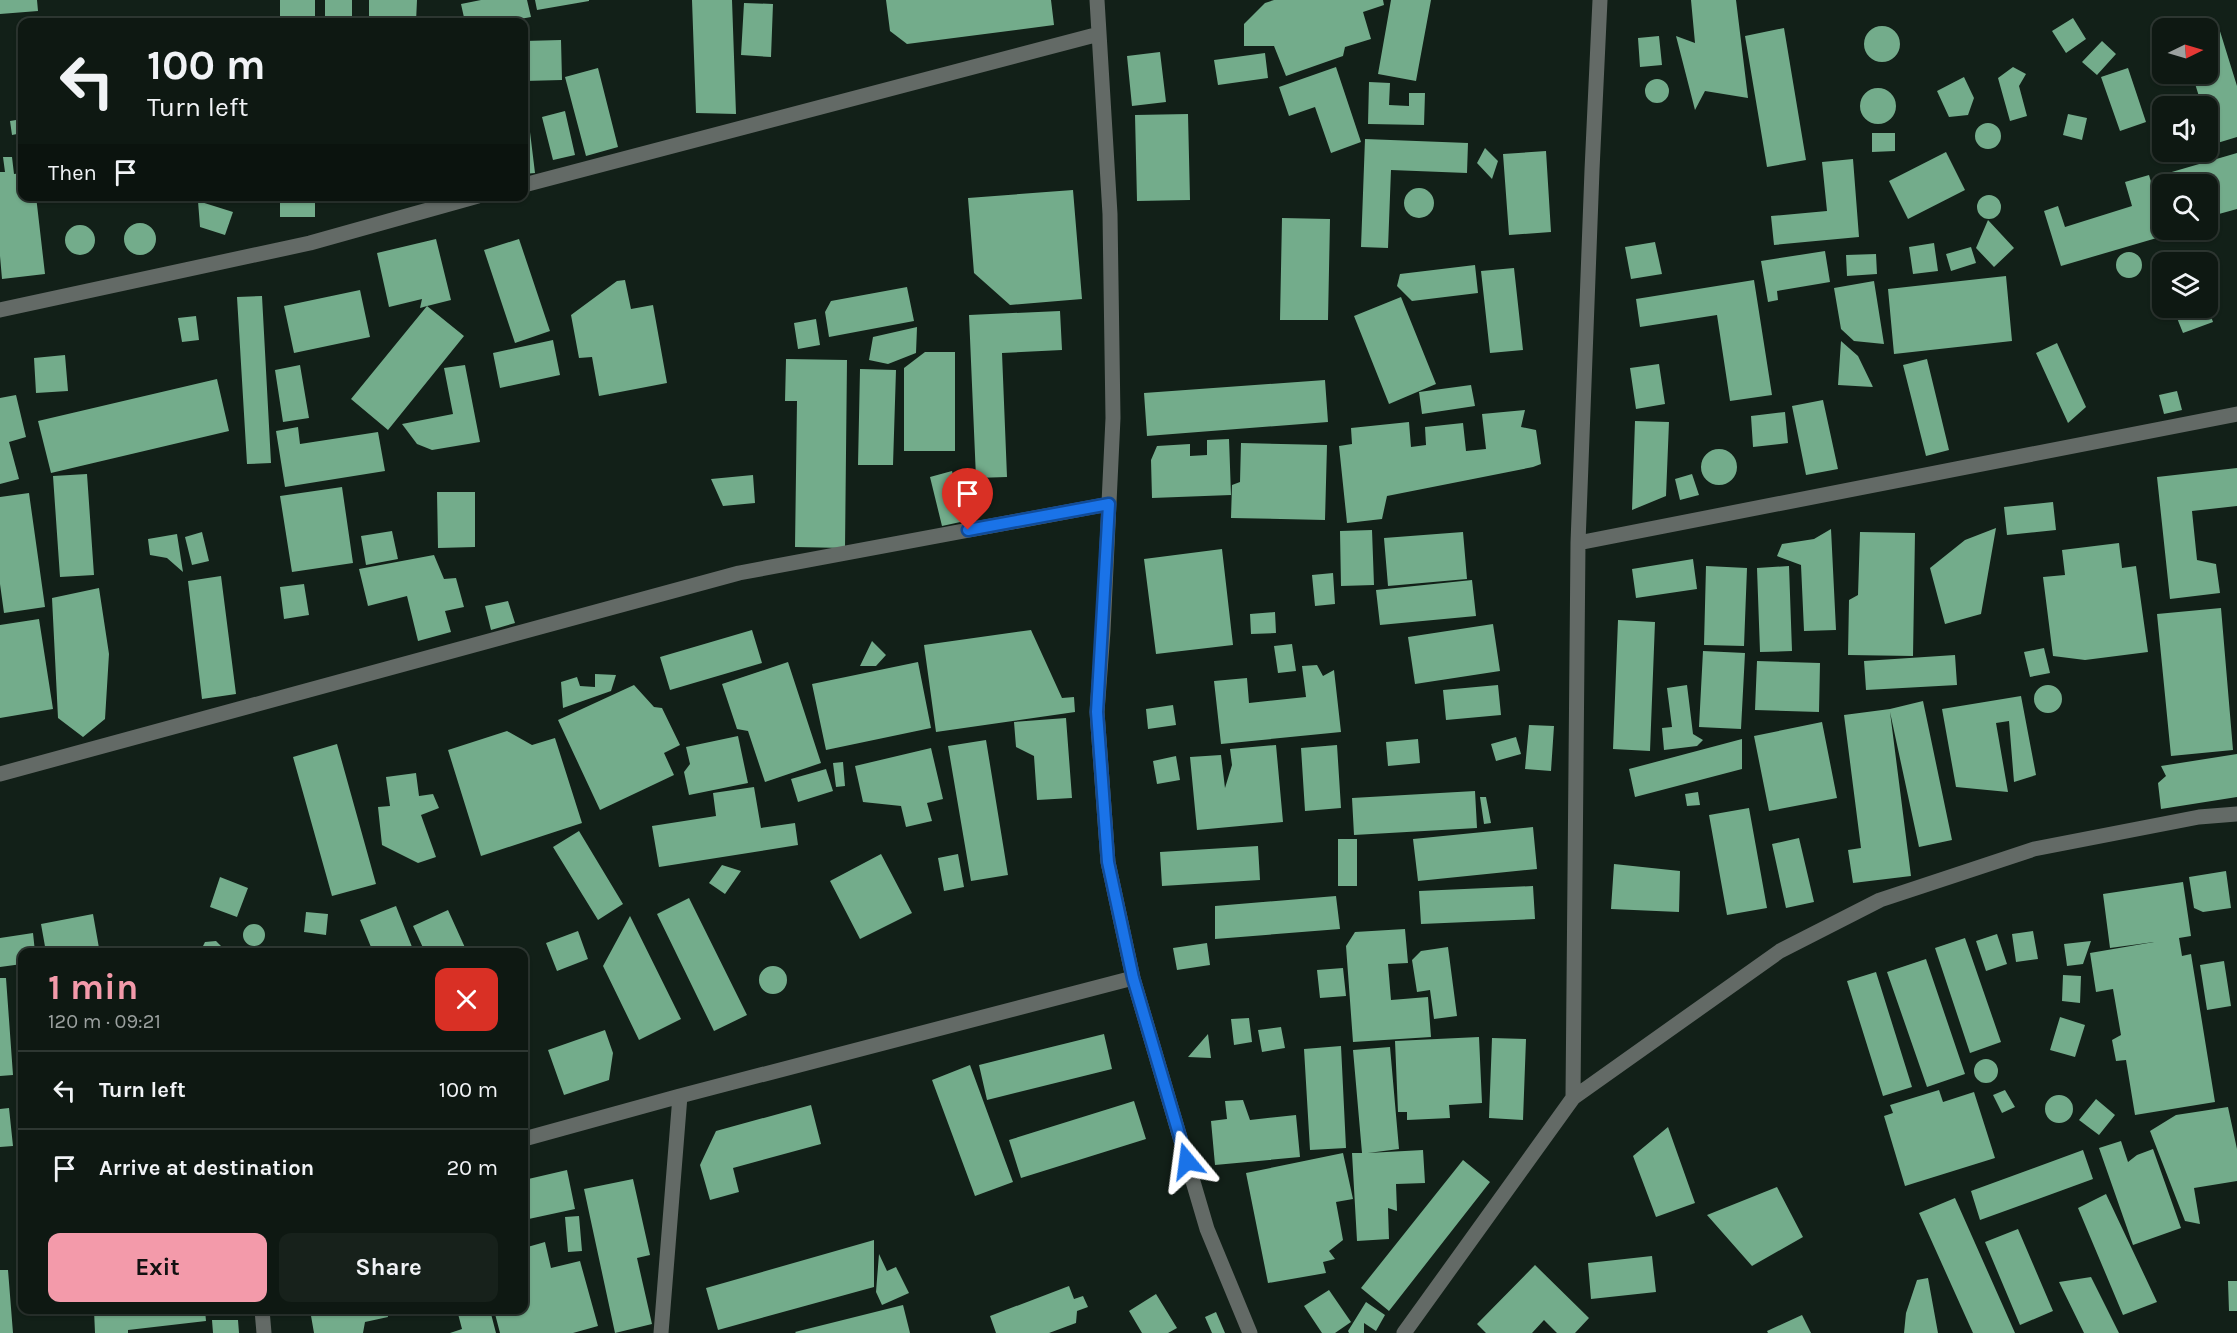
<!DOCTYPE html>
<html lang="en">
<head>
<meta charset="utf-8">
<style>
	:root { --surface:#0e1812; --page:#17211b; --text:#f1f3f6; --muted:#9ba09f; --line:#2e3732; --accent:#f39aaa }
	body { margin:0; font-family:Karla,sans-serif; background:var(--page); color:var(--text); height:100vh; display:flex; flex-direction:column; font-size:22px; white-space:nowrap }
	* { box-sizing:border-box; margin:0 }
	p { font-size:20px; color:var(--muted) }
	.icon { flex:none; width:33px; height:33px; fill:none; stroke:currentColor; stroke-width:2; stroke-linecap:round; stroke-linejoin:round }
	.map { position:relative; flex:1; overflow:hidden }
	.panel { position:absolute; left:18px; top:948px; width:510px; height:366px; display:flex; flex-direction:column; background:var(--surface); border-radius:12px; box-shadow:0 2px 4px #0004,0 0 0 2px var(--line) }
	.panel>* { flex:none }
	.guide { position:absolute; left:18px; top:18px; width:510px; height:183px; border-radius:12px; box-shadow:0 2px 4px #0004,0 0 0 2px var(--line); background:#0e1812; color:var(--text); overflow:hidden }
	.needle { width:39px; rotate:85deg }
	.fabs { position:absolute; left:2152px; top:18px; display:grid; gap:12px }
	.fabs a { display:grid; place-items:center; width:66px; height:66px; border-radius:12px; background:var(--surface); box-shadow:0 2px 4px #0004,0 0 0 2px var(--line); font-size:30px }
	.pin { position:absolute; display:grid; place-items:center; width:51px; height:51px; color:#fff; margin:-62px -26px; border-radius:50% 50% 50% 0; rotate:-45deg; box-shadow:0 0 6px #0007 }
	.pin .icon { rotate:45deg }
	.me { position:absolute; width:66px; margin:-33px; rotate:344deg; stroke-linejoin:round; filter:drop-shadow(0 0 4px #0008) }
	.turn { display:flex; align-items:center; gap:21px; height:126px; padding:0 30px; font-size:27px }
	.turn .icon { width:78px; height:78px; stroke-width:2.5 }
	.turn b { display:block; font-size:42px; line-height:51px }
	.then { display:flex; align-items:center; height:57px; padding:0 30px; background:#0003; gap:12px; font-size:22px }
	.round { display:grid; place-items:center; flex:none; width:63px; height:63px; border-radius:12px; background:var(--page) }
	.summary { display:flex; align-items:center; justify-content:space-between; height:102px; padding:0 30px }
	h1 { font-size:36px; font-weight:700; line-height:45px; color:var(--accent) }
	.primary-button { display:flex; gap:12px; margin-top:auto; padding:12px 30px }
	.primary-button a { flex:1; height:69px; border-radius:12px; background:var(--accent); color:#111; font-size:24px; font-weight:700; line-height:69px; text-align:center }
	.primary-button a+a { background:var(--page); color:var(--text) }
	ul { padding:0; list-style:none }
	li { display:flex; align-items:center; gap:18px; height:78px; padding:0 30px; border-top:2px solid var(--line) }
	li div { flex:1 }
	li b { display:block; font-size:22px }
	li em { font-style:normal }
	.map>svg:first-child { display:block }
	.building { fill:#73ac8b }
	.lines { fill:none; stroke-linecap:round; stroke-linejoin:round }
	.minor { stroke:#636a66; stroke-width:15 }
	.route-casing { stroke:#114b97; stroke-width:15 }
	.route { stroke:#1a73e8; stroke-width:10 }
</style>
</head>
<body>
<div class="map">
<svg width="2237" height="1333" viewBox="0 0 2237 1333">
	<rect width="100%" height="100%" fill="#122018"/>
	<!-- building -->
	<path class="building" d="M0 0H37L38 11 0 14Z
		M280 0H315V22H280Z
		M325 0H352V22H325Z
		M369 0H417L416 22H369Z
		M481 0H527L531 17 504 22H465L461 4Z
		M535 0H589V1L537 10Z
		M692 0H732L736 114 696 113Z
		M886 0H1051L1054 25 907 44 890 31Z
		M1274 0H1383L1384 5 1363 12 1371 39 1345 47 1343 56 1286 76 1274 46H1244V24L1265 3Z
		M1391 0H1431L1416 81 1378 74Z
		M1691 0H1736L1748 98 1705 91 1695 110 1676 36 1695 43Z
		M744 3 773 4 771 57 741 55Z
		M2073 18 2086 39 2066 53 2052 31Z
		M1864 44a18 18 0 1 1 36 0a18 18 0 1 1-36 0Z
		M1784 28 1806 160 1767 167 1745 36Z
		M2219 28 2237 86V137L2214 144 2208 125V106H2202L2192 74H2208V36Z
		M1659 36 1662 65 1640 67 1638 38Z
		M561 40 562 80 524 81V41Z
		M2102 41 2116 54 2097 75 2082 62Z
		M1160 52 1166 102 1132 106 1127 56Z
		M1265 53 1268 78 1218 85 1214 60Z
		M1336 67 1361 142 1331 153 1315 107 1289 116 1279 87Z
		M2013 67 2026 74 2019 86 2027 116 2010 121 1998 78Z
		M598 68 618 147 586 156 565 77Z
		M2128 68 2146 122 2120 131 2101 77Z
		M1964 77 1974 98 1968 115 1949 117 1937 91Z
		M1645 91a12 12 0 1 1 24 0a12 12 0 1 1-24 0Z
		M1369 82 1390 83 1389 105 1409 106V93H1425L1424 125 1368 124Z
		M1860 106a18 18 0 1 1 36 0a18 18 0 1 1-36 0Z
		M565 111 575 155 553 160 542 117Z
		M1188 114 1190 200 1137 201 1135 115Z
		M2068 114 2087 118 2082 140 2063 135Z
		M22 119V133L12 135 10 121Z
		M1975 136a13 13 0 1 1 26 0a13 13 0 1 1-26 0Z
		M524 132H530L535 173 524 174Z
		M1872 133H1895V151L1872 152Z
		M1365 139 1468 143 1467 173 1391 170 1388 248 1361 247Z
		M1485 148 1498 161 1492 179 1477 163Z
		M1546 151 1551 232 1509 235 1503 154Z
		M1946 152 1965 190 1908 219 1889 181Z
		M2237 153V209L2208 217V184H2163L2162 192 2158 176Z
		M3 157H12L14 174 22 173V196H36L45 274 2 279 0 256V172H5Z
		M1853 159 1859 237 1774 245 1771 216 1827 211 1822 162Z
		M2149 175 2163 223V230H2165L2167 235 2061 266 2044 211 2058 206 2065 227 2132 206 2125 182Z
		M1404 203a15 15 0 1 1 30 0a15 15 0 1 1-30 0Z
		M1073 190 1082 299 1010 305 974 273 968 198Z
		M1977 207a12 12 0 1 1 24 0a12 12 0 1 1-24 0Z
		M280 196H315V217H280Z
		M324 196H352V201H324Z
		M198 201 233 212 225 235 200 227Z
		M1282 218 1330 219 1328 320H1280Z
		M1988 220 2014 248 1994 267 1976 248Z
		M124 239a16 16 0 1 1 32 0a16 16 0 1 1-32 0Z
		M65 240a15 15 0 1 1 30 0a15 15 0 1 1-30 0Z
		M436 239 451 300 427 306 464 336 388 430 351 399 427 306 420 308 422 299 389 307 377 253Z
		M519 239 550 331 515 343 484 250Z
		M1655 242 1662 274 1631 279 1625 247Z
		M1934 243 1938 271 1913 274 1909 247Z
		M1971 247 1976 263 1951 271 1946 254Z
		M1825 251 1830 282 1777 291 1778 300 1768 302 1761 261Z
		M2116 265a13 13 0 1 1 26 0a13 13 0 1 1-26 0Z
		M1876 254 1877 274 1847 276 1846 255Z
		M1475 265 1478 293 1412 301 1397 286 1400 274Z
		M1514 268 1523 350 1490 353 1481 271Z
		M2006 276 2012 341 1894 354 1888 289Z
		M625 280 631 309 653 305 667 383 599 396 592 357 579 358 571 315 617 281Z
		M1754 280 1772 395 1730 401 1717 315 1640 327 1636 299Z
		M1874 281 1884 344 1854 341 1841 329 1834 288Z
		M907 287 914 321 829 337 825 312 831 301Z
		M360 290 370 337 294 353 284 306Z
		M262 296 271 463 247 464 237 297Z
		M1401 297 1436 384 1389 404 1354 316Z
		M2173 308H2208L2213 322 2183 333Z
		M1060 311 1062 350 1002 353 1007 477 976 478 969 315Z
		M196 316 199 340 182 342 178 318Z
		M816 319 820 345 798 349 794 323Z
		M917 327 916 353 888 364 869 360 873 337Z
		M553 340 560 375 500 388 493 353Z
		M1841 341 1858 356 1873 387 1838 385Z
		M2057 343 2086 407 2068 423 2036 353Z
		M925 352H955V451H904V368Z
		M65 355 68 391 36 393 34 358Z
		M786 359 847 360 845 548 795 547 797 401H785Z
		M1927 359 1949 450 1926 456 1903 365Z
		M1659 364 1665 404 1636 409 1630 368Z
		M300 365 309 418 283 422 275 370Z
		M465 365 480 442 432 450 417 444 402 424 453 414 444 368Z
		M860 369 896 370 893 465H858Z
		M217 379 229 431 51 473 38 421Z
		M1325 380 1328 422 1147 436 1144 393Z
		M1471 385 1475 406 1422 414 1419 392Z
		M2177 391 2182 410 2164 414 2159 395Z
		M16 395 26 437 9 442 19 479 0 484V398Z
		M1823 400 1838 469 1806 475 1792 406Z
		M1525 410 1521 427 1536 430 1541 464 1533 467 1387 496 1382 519 1347 523 1339 446 1352 444 1351 428 1409 422 1411 447 1426 445 1425 427 1463 423 1466 451 1486 449 1482 414Z
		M1785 412 1788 443 1753 447 1751 416Z
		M1635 421 1669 422 1666 496 1632 510Z
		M298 427 300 444 378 432 385 471 285 487 276 431Z
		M1229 439 1231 495 1152 498 1151 460 1157 446 1190 444V456L1207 455V440Z
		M1241 443 1327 445 1325 520 1231 518 1232 485 1240 482Z
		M1701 467a18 18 0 1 1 36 0a18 18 0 1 1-36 0Z
		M2237 468V506L2192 511 2197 560 2216 564 2220 593 2170 599 2157 477Z
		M952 471 965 521 942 526 930 477Z
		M87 474 94 575 60 577 53 476Z
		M1692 474 1699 495 1680 500 1675 479Z
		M753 475 755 503 723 506 711 479Z
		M342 487 353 563 292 572 280 496Z
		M437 492H475V547L438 548Z
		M29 493 45 607 4 613 0 584V497Z
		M2053 502 2056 530 2007 535 2004 507Z
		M1996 528 1981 614 1945 624 1930 568 1965 540Z
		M1831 529 1836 630 1804 631 1801 565 1777 556 1782 544 1814 539Z
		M1372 530 1374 585 1341 586 1340 531Z
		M392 531 398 559 366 565 361 536Z
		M202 532 209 561 192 565 185 537Z
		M1463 532 1467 579 1388 586 1384 538Z
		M1860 532 1915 533 1913 656 1848 655 1849 600 1858 595Z
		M177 534 183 572 167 558 150 555 148 539Z
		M2119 543 2122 568 2136 566 2148 652 2085 660 2053 656 2043 577 2065 575 2062 550Z
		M1222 549 1233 645 1156 654 1144 559Z
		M434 555 444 579 456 578 464 607 445 611 451 632 418 641 407 596 368 606 359 569Z
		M1693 559 1697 589 1636 598 1632 569Z
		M1706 566 1747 568 1744 646 1704 645Z
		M1789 566 1792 651 1760 652 1757 568Z
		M1333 573 1335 604 1315 606 1312 575Z
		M221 576 236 694 202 699 188 581Z
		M1472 580 1476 616 1380 625 1376 590Z
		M304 584 309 615 284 619 280 587Z
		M99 588 109 654 105 719 83 737 58 718 52 598Z
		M508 601 515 623 491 630 485 606Z
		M2221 608 2233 750 2171 756 2157 614Z
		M1275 612 1276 633 1251 634 1250 614Z
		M39 619 53 709 0 718V625Z
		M1618 620 1655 622 1650 751 1613 749Z
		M1493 624 1500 671 1415 684 1408 637Z
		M752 630 762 663 670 690 660 657Z
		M1031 630 1062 698 1074 697 1075 712 936 732 924 645Z
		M872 641 886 655 876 666H860Z
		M1292 644 1296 671 1278 673 1274 646Z
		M2044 648 2050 673 2030 677 2024 652Z
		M1703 651 1745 653 1741 729 1699 727Z
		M1955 655 1957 685 1866 690 1864 661Z
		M1757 661 1820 663 1819 712 1755 710Z
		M788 662 821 763 765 782 748 731 737 729 722 684Z
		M918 662 931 728 826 750 812 684Z
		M1317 665 1323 676 1334 670 1341 732 1221 744 1214 681 1247 678 1249 703 1306 697 1302 666Z
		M595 674 616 675 611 691 563 708 561 682 577 677 580 686 595 687Z
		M2034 699a14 14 0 1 1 28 0a14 14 0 1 1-28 0Z
		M634 685 654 707 662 708 680 745 664 753 674 775 600 810 558 720Z
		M1498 685 1501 715 1446 720 1443 690Z
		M1687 685 1693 734 1703 740 1697 746 1664 750 1662 728 1672 727 1667 688Z
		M2021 696 2036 775 2014 782 2009 721 1996 723 2008 792 1956 787 1942 709Z
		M1923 701 1952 840 1919 847 1890 712 1911 876 1853 883 1848 850 1861 848 1844 715 1890 709Z
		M1173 705 1176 725 1148 729 1146 709Z
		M1066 718 1072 798 1037 800 1034 756 1016 747 1014 722Z
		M1822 722 1837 798 1769 811 1754 736Z
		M1529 725 1554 726 1551 771 1525 769Z
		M507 731 532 745 555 738 582 823 481 856 448 750Z
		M738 736 748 783 689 795 684 772 690 764 686 747Z
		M1516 737 1521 754 1496 761 1491 744Z
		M1418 739 1420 763 1388 766 1386 742Z
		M1742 739V769L1635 797 1629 769Z
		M986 740 1008 875 971 881 948 746Z
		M337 744 376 884 332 896 293 757Z
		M1276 745 1283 822 1197 830 1190 757 1221 755 1225 788 1232 765 1230 749Z
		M1337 745 1341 808 1305 811 1301 748Z
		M931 748 943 799 927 803 932 821 906 827 901 806 863 802 855 766Z
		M2237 754V797L2161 809 2158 783 2166 776 2161 766Z
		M1176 756 1180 780 1157 784 1153 761Z
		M843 762 845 786 836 787 833 763Z
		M826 769 833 791 798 802 791 779Z
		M416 773 419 796 433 794 439 808 421 815 436 857 418 863 382 845 378 807 390 806 386 777Z
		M754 787 761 828 795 823 798 845 659 867 652 826 716 816 713 793Z
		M1475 791 1477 828 1354 835 1352 798Z
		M1698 792 1700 805 1687 806 1685 794Z
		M1480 797H1486L1491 823 1484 824Z
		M1749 808 1767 908 1727 915 1709 815Z
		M1533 827 1537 869 1418 881 1413 839Z
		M579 831 623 904 598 920 553 847Z
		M1799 838 1814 902 1786 908 1772 844Z
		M1338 839H1357V886H1338Z
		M1258 846 1260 880 1162 886 1160 852Z
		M881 854 912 913 860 939 830 881Z
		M958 854 964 887 944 891 938 858Z
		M1614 864 1680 871 1679 912 1611 909Z
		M722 865 741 871 725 894 709 883Z
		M2226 871 2231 908 2203 912 2194 908 2189 877Z
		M220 877 248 888 237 917 210 907Z
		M2183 882 2191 936 2179 938 2182 956 2191 954 2215 1102 2135 1115 2126 1060 2116 1061 2112 1040 2121 1035 2113 989 2096 992 2090 953 2154 942 2110 948 2103 894Z
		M1533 886 1535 919 1421 924 1419 891Z
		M1336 896 1340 929 1215 939V906Z
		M689 898 747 1015 714 1031 657 914Z
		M396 906 414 952H373L360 920Z
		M448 910 467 952H425L413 926Z
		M306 912 328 914 326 935 304 932Z
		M93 914 99 948 72 952H46L41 924Z
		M630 916 681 1019 639 1040 603 966Z
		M243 935a11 11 0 1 1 22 0a11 11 0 1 1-22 0Z
		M1405 929 1408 963 1388 964 1391 1000 1428 997 1431 1037 1353 1042 1346 946 1355 932Z
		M578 931 588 959 557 971 546 943Z
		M2033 931 2038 959 2016 962 2012 934Z
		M33 933 35 952H22V964L0 967V938Z
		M1997 934 2007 964 1986 971 1976 941Z
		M1965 938 2001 1042 1970 1053 1935 948Z
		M216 941 222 947 223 952H200L205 942Z
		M2091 941 2083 964 2067 966 2064 944Z
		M1207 943 1210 965 1177 970 1173 948Z
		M1448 947 1457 1016 1434 1019 1430 990 1417 992 1412 960 1421 951Z
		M1926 959 1965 1074 1927 1087 1887 972Z
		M2224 961 2231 1006 2207 1010 2200 965Z
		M759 980a14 14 0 1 1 28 0a14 14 0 1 1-28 0Z
		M1343 968 1346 996 1320 998 1317 970Z
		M1876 972 1912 1087 1883 1096 1847 981Z
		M2063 975 2081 976 2080 1003 2062 1001Z
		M0 978H6L13 1075 0 1076Z
		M2060 1017 2085 1025 2075 1057 2050 1050Z
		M1249 1018 1252 1042 1234 1045 1231 1019Z
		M1281 1027 1285 1048 1262 1052 1258 1030Z
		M605 1030 613 1053 609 1080 564 1095 548 1050Z
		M1104 1034 1112 1069 987 1100 979 1065Z
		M1208 1034 1211 1058 1188 1057Z
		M1479 1037 1482 1103 1449 1105 1450 1118 1407 1120V1112H1398L1395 1041Z
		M1492 1038 1526 1039 1523 1120 1489 1118Z
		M1341 1046 1346 1148 1310 1150 1304 1049Z
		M1390 1047 1399 1149 1368 1153 1423 1150 1425 1183 1396 1184 1397 1211 1388 1208 1389 1239 1357 1241 1352 1153H1362L1353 1050Z
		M1974 1071a12 12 0 1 1 24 0a12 12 0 1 1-24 0Z
		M970 1065 1013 1182 975 1196 932 1080Z
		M524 1080 529 1094 524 1097Z
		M1939 1090 1943 1102 1974 1092 1995 1158 1905 1186 1884 1116 1893 1113 1890 1105Z
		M2005 1090 2015 1107 2002 1113 1993 1095Z
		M2045 1109a14 14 0 1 1 28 0a14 14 0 1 1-28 0Z
		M2096 1099 2115 1115 2099 1135 2079 1120Z
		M1243 1100 1250 1120 1296 1115 1300 1157 1215 1165 1211 1121 1227 1119 1225 1101Z
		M1134 1101 1146 1139 1021 1178 1009 1140Z
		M811 1105 821 1144 733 1168 739 1192 710 1200 700 1165 716 1131Z
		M2228 1107 2237 1149V1181L2194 1188 2200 1224 2185 1221 2150 1131 2176 1115Z
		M9 1108 13 1146 0 1147V1109Z
		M1668 1127 1695 1203 1656 1217 1633 1156Z
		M2121 1141 2128 1162 2137 1155 2153 1149 2181 1228 2133 1245 2099 1148Z
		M2083 1150 2093 1179 1980 1220 1971 1191Z
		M1343 1153 1353 1199 1336 1202 1343 1240 1329 1251 1335 1259 1323 1262 1326 1273 1268 1283 1246 1173Z
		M1463 1160 1490 1182 1389 1311 1361 1288Z
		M567 1170 575 1209 524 1220V1180Z
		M633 1179 650 1255 637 1258 652 1324 615 1333 584 1189Z
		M1777 1187 1803 1237 1752 1266 1707 1215Z
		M2106 1194 2157 1302 2123 1315 2078 1208Z
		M1955 1198 2015 1333H1973L1919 1213Z
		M579 1216 582 1251 568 1252 565 1217Z
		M2018 1229 2053 1311 2020 1325 1985 1242Z
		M874 1240V1287L718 1330 706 1288Z
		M545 1242 551 1268 580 1261 598 1326 573 1333H500L494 1310H524V1248Z
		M879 1254 887 1271 896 1267 909 1293 882 1305 876 1292Z
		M1652 1256 1656 1292 1591 1299 1588 1263Z
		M1535 1265 1589 1318 1575 1333H1557L1544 1320 1532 1333H1486L1477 1324Z
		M0 1270H8L13 1333H0Z
		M2091 1277 2119 1333H2084L2059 1282Z
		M1928 1278 1938 1333H1904L1906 1313 1917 1280Z
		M2228 1281H2237V1311H2229Z
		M1069 1286 1074 1299 1083 1296 1088 1307 1077 1311 1076 1323 1049 1333H996L990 1316Z
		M1329 1290 1351 1322 1335 1333H1322L1304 1306Z
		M1156 1294 1177 1328 1168 1333H1142L1129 1311Z
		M1366 1302 1385 1315 1376 1331 1364 1323V1333H1349L1348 1331Z
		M903 1305 910 1333H796L795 1332Z
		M94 1310H205L206 1321 128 1330V1333H95Z
		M310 1310H387L388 1317 365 1322 363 1333H314Z
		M457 1310H490L496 1333H450L462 1329Z
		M1216 1312 1225 1333H1212L1205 1317Z
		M1802 1315 1811 1333H1768L1767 1331Z
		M212 1320H238L239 1333H213Z"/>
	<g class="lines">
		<!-- minor -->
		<path class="minor" d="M1097 0 1110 214 1113 418 1103 631 1097 712 1108 862 1133 978 1207 1229 1250 1333
			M524 185 1099 34
			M0 310 310 243 478 196
			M1578 543 2237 414
			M0 774 739 573 1109 504
			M1573 1098 1578 543 1592 170 1600 0
			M524 1139 680 1096
			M262 1310 264 1333
			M661 1333 680 1096 1133 978
			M1404 1333 1573 1098 1780 951 1880 900 2034 849 2199 817 2237 814"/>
	</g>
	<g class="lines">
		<defs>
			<path id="route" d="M968 530 1109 504 1097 712 1108 862 1133 978 1187 1161"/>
		</defs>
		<!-- route casing -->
		<use href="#route" class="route-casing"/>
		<!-- route -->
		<use href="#route" class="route"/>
	</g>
</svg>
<div class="fabs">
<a><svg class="needle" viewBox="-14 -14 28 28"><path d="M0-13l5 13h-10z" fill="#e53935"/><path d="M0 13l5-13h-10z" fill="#9ba09f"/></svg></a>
<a><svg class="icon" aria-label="sound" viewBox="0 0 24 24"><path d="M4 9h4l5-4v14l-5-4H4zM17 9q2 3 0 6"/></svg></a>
<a><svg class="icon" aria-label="search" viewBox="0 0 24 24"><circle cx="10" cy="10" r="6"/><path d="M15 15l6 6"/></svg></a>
<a><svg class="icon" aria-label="layers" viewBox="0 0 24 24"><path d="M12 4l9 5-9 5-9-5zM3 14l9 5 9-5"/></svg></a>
</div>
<div class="pin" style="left:968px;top:530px;background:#d93025"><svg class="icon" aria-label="arrive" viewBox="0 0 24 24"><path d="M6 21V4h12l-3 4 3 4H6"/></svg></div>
<svg class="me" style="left:1187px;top:1161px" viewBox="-20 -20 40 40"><path d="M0-17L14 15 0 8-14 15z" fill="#1a73e8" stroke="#fff" stroke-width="4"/></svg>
<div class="guide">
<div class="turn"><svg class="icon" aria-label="left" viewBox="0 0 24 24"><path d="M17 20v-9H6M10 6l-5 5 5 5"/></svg><div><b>100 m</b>Turn left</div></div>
<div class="then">Then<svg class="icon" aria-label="arrive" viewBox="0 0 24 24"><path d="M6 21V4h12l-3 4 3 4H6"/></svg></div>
</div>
<section class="panel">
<div class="summary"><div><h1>1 min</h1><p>120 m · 09:21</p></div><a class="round" style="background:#d93025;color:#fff"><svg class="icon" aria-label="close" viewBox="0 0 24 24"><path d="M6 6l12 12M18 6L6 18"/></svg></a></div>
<ul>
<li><svg class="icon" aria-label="left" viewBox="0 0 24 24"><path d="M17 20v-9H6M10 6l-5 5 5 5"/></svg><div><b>Turn left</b></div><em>100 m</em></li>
<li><svg class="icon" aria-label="arrive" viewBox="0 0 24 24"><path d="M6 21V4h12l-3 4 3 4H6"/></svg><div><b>Arrive at destination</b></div><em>20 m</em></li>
</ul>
<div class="primary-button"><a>Exit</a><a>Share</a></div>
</section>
</div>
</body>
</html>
